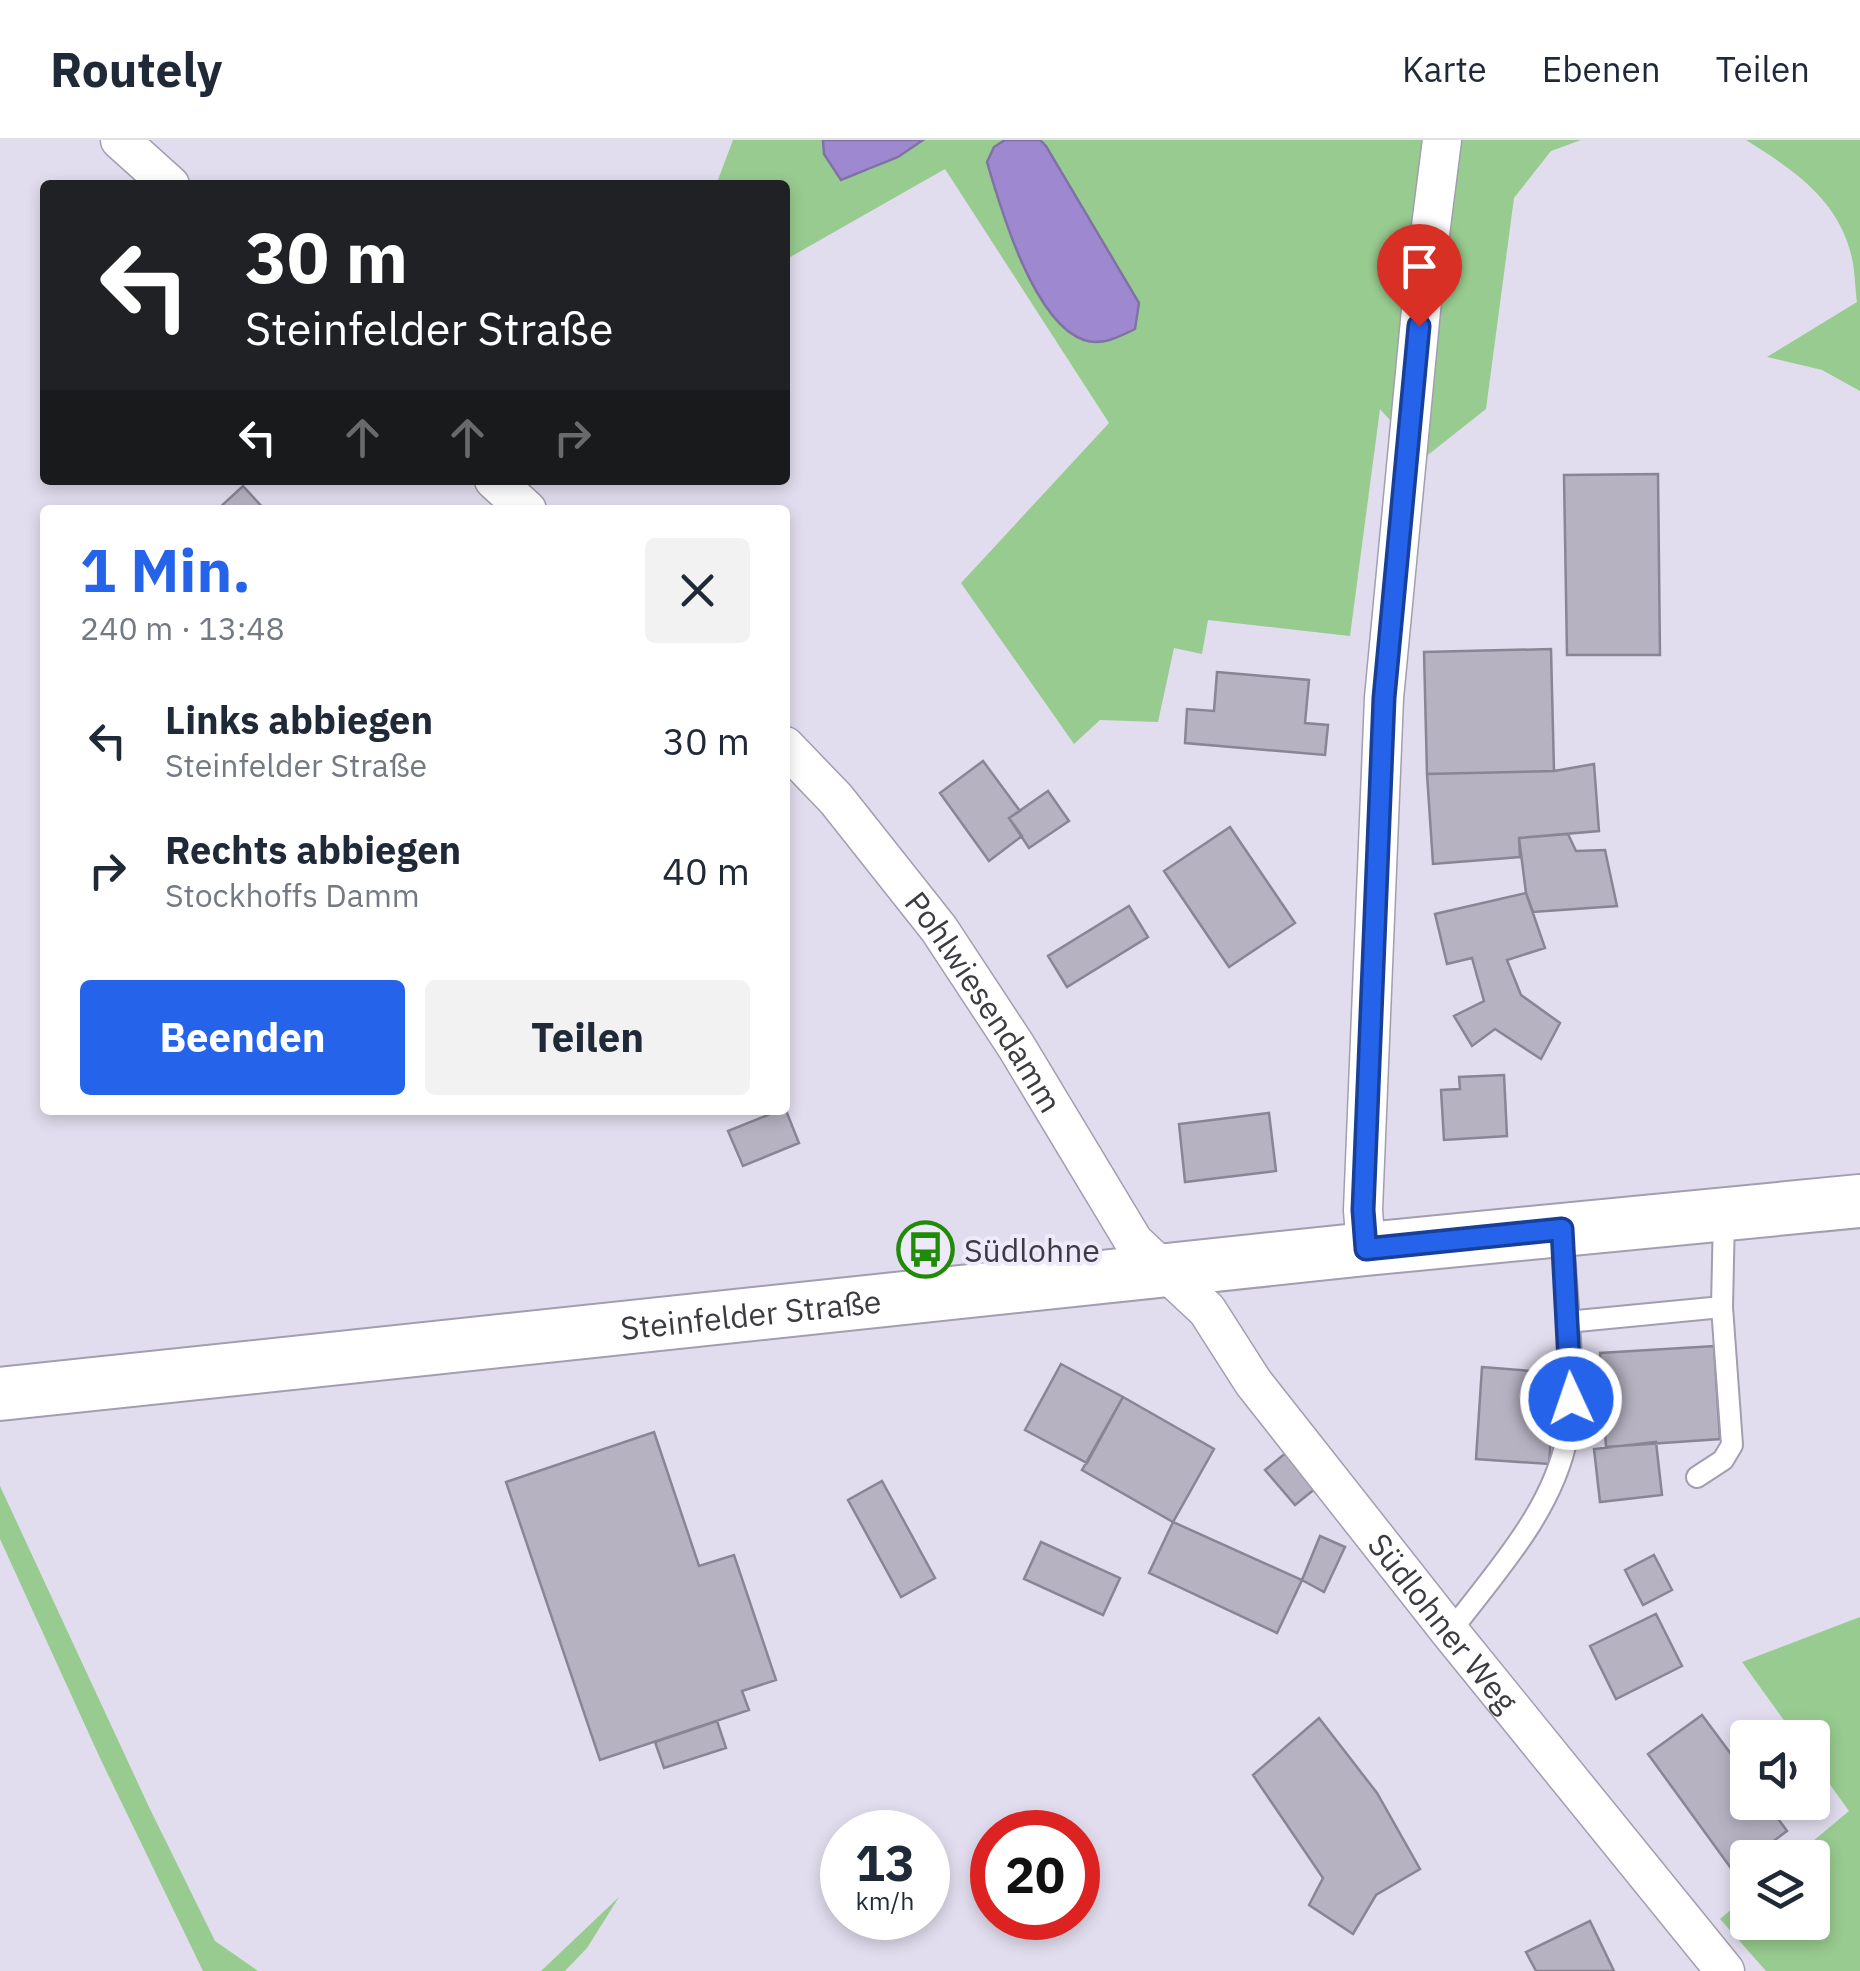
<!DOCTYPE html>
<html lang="de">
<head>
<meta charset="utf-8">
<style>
	:root { --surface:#fff; --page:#f2f2f3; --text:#1f2937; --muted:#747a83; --line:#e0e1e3; --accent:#2563eb }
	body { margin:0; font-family:"IBM Plex Sans",sans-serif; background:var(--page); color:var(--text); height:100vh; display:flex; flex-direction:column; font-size:38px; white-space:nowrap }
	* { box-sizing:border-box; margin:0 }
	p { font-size:32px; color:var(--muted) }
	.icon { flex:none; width:55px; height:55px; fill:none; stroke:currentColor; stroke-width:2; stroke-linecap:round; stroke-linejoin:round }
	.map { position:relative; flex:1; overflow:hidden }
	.panel { position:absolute; left:40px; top:365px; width:750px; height:610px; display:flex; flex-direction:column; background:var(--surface); border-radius:10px; box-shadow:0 5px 15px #0003 }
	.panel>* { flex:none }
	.guide { position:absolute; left:40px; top:40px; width:750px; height:305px; border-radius:10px; box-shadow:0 5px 15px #0003; background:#202124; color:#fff; overflow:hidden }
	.buttons { position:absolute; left:1730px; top:1580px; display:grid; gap:20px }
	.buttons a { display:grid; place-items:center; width:100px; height:100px; border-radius:10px; background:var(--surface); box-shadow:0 5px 15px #0003; font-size:50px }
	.speed { position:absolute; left:820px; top:1670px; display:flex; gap:20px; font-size:50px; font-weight:700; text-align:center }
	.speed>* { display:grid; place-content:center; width:130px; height:130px; border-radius:50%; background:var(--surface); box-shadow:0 5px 15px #0003; line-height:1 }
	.speed small { font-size:25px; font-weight:400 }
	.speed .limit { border:15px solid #d22; background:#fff; color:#111 }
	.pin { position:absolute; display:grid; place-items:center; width:85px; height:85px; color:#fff; margin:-102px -42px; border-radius:50% 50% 50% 0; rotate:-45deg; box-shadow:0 0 10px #0007 }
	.pin .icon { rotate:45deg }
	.me { position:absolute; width:110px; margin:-55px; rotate:357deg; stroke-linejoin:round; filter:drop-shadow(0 0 8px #0008) }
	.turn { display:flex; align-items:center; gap:35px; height:210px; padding:0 40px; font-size:45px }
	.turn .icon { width:130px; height:130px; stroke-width:2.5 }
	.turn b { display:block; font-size:70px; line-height:85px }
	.lanes { display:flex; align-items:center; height:95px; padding:0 40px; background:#0003; justify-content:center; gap:50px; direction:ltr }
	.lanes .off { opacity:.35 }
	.round { display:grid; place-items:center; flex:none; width:105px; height:105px; border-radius:10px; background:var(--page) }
	.headline { display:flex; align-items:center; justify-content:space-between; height:170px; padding:0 40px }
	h1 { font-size:60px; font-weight:800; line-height:75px; color:var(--accent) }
	.primary-button { display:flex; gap:20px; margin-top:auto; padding:20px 40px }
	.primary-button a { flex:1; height:115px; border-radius:10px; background:var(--accent); color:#fff; font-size:40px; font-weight:800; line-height:115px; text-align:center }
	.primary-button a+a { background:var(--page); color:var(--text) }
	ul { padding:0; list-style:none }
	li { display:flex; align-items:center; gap:30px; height:130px; padding:0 40px }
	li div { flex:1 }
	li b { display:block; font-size:38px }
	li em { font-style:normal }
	header { display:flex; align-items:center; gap:60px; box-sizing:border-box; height:140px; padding:0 50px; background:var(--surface); border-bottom:2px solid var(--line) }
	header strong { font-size:48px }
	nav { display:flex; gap:55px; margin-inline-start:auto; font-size:35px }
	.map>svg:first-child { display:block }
	.green { fill:#98cb8f }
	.water { fill:#9e89d0; stroke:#8172a5; stroke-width:2.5 }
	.building { fill:#b6b2c2; stroke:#898595; stroke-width:2.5 }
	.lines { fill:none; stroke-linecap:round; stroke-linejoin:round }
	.lane-casing { stroke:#a29eaf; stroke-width:24 }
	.street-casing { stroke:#a29eaf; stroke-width:41 }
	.secondary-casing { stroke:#a29eaf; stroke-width:56 }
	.lane { stroke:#fff; stroke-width:20 }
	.street { stroke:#fff; stroke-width:38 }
	.secondary { stroke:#fff; stroke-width:52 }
	.route-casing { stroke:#184099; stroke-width:25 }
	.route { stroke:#2563eb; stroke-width:18 }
	.labels { text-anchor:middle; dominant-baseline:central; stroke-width:8; stroke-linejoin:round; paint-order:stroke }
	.street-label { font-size:32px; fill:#3c3b41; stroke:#eeeafb }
	.poi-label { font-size:32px; fill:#3c3b41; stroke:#eeeafb; text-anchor:start }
</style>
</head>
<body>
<header>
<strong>Routely</strong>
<nav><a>Karte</a><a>Ebenen</a><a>Teilen</a></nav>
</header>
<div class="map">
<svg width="1860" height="1831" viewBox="0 0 1860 1831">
	<rect width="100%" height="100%" fill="#e1ddee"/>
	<!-- green -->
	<path class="green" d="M733 0H823L825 14 867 31 898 17 923 0H1005L994 7 987 22 1027 131 1048 172 1138 163 1040 0H1581L1551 11 1514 58 1486 269 1424 318 1380 269 1350 496 1208 480 1202 514 1174 508 1158 582 1100 580 1074 604 961 443 1109 283 945 29 785 120V45H716Z
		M1746 0H1860V251L1822 230 1767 217 1857 162C1855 147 1855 129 1851 114 1837 58 1792 29 1746 0Z
		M0 1346 149 1667 215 1801 258 1831H203L100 1618 0 1399Z
		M1860 1477V1831H1766L1720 1779 1747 1756 1748 1782H1812V1718L1794 1717 1849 1671 1813 1621 1812 1598 1796 1597 1742 1522Z
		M619 1757 587 1808 565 1831H541Z"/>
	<!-- water -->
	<path class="water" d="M823 0H923L898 17 841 40 824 14Z
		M1005 0H1040L1046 6 1139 163 1135 189C1119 197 1102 206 1084 200 1034 183 1001 70 987 22L994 7Z"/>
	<!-- building -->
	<path class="building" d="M1658 334 1660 515H1567L1564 335Z
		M243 346 265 370H217Z
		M1551 509 1554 631 1427 634 1424 512Z
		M1217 532 1309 540 1305 583 1328 585 1325 615 1185 603 1187 569 1214 571Z
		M983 621 1020 671 1009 678 1022 696 989 721 940 653Z
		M1594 624 1599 691 1519 698 1520 717 1433 724 1427 634 1554 631Z
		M1048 651 1069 681 1029 708 1009 678Z
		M1230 687 1295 783 1229 827 1164 731Z
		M1568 694 1576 711 1605 710 1617 766 1533 772 1526 753 1519 698Z
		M1526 753 1545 808 1507 820 1521 855 1560 883 1541 919 1495 889 1472 906 1454 876 1484 861 1472 818 1447 824 1435 774Z
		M1129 766 1148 797 1067 847 1048 816Z
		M1504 935 1507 996 1444 1000 1441 950 1460 949 1459 937Z
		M785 968 799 1003 743 1026 728 991Z
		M1269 973 1276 1031 1185 1042 1179 984Z
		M1714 1206 1720 1299 1606 1307 1600 1213Z
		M1061 1224 1123 1257 1087 1323 1025 1290Z
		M1482 1227 1556 1233 1549 1324 1476 1319Z
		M1123 1257 1214 1309 1173 1382 1082 1330Z
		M654 1292 699 1426 734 1415 776 1540 742 1551 749 1570 600 1620 506 1342Z
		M1656 1302 1662 1355 1600 1362 1594 1309Z
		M1287 1312 1316 1348 1295 1365 1265 1330Z
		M882 1341 935 1438 901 1457 848 1360Z
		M1173 1382 1302 1440 1277 1493 1149 1433Z
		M1320 1396 1345 1407 1324 1452 1302 1440Z
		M1041 1402 1120 1438 1103 1475 1024 1439Z
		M1654 1415 1672 1450 1643 1465 1625 1430Z
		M1656 1474 1682 1526 1616 1559 1590 1506Z
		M1702 1575 1748 1637V1662H1766L1787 1691 1733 1731 1648 1614Z
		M1319 1578 1377 1653 1420 1729 1376 1755 1353 1794 1309 1765 1323 1738 1253 1635Z
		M717 1581 726 1608 664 1628 655 1602Z
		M1590 1781 1614 1831H1536L1526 1812Z"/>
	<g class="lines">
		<defs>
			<path id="lane" d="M1567 1182 1722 1167 1724 1075
				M1697 1337 1723 1320 1732 1305 1722 1167
				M1450 1492C1494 1434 1553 1371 1567 1297 1578 1239 1565 1152 1563 1091"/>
			<g id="street">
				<path d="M120 0 170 45"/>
				<path d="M494 340 527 370"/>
				<path id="s1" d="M785 606 836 659 939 789 1016 906 1134 1102 1207 1170 1253 1242 1450 1492 1725 1831"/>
				<path d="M1366 1109 1363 1070 1384 558 1423 149 1442 0"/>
			</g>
			<g id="secondary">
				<path id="s2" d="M0 1254 1366 1109 1860 1061"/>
			</g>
		</defs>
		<!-- lane casing -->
		<use href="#lane" class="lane-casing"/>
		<!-- street casing -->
		<use href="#street" class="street-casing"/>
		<!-- secondary casing -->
		<use href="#secondary" class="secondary-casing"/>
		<!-- lane -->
		<use href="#lane" class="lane"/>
		<!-- street -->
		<use href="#street" class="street"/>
		<!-- secondary -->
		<use href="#secondary" class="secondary"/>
	</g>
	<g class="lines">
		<defs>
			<path id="route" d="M1419 186 1384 558 1363 1070 1366 1109 1562 1089 1571 1259"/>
		</defs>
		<!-- route casing -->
		<use href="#route" class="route-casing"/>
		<!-- route -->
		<use href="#route" class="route"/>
	</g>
	<!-- icons -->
	<defs>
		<symbol id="bus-ring" viewBox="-11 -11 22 22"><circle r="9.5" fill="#eeeafb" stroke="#208b07" stroke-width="1.5"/><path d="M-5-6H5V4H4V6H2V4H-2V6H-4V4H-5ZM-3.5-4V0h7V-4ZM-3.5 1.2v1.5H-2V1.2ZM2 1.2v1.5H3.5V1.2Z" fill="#208b07"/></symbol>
	</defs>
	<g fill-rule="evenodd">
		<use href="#bus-ring" x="894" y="1078" width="63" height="63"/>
	</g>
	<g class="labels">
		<!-- street labels -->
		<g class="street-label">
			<text stroke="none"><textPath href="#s1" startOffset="325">Pohlwiesendamm</textPath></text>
			<text stroke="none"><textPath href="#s2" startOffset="755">Steinfelder Straße</textPath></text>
			<text stroke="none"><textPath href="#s1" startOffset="1100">Südlohner Weg</textPath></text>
		</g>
		<!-- poi labels -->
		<g class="poi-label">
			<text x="964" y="1110">Südlohne</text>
		</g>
	</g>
</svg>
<div class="buttons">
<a><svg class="icon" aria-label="sound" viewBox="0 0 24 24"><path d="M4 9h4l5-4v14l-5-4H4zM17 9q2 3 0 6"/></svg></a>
<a><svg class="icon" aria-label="layers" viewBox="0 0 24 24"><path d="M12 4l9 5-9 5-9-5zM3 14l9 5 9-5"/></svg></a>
</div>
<div class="speed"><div>13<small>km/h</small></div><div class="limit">20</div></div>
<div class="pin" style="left:1419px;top:186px;background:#d93025"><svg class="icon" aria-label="arrive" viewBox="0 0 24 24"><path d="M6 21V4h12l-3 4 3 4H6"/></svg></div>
<svg class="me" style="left:1571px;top:1259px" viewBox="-20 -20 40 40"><circle r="17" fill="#2563eb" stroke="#fff" stroke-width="3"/><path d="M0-11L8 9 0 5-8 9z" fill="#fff"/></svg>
<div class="guide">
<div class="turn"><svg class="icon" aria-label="left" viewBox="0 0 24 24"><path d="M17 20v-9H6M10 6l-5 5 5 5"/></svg><div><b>30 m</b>Steinfelder Straße</div></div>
<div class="lanes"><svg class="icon" aria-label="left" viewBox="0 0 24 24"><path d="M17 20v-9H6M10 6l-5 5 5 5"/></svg><svg class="icon off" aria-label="ahead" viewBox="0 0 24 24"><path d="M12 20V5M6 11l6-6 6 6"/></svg><svg class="icon off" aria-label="ahead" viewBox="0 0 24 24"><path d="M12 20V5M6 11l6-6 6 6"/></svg><svg class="icon off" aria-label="right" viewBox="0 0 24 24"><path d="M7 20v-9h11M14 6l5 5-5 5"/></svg></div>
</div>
<section class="panel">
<div class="headline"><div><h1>1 Min.</h1><p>240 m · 13:48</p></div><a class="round"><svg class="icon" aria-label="close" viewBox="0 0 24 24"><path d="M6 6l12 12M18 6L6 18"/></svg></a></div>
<ul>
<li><svg class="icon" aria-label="left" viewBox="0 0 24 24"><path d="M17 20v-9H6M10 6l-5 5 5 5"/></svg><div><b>Links abbiegen</b><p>Steinfelder Straße</p></div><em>30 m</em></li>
<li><svg class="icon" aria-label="right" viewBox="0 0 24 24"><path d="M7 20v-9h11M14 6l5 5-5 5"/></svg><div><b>Rechts abbiegen</b><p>Stockhoffs Damm</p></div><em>40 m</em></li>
</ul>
<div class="primary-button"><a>Beenden</a><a>Teilen</a></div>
</section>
</div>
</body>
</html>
